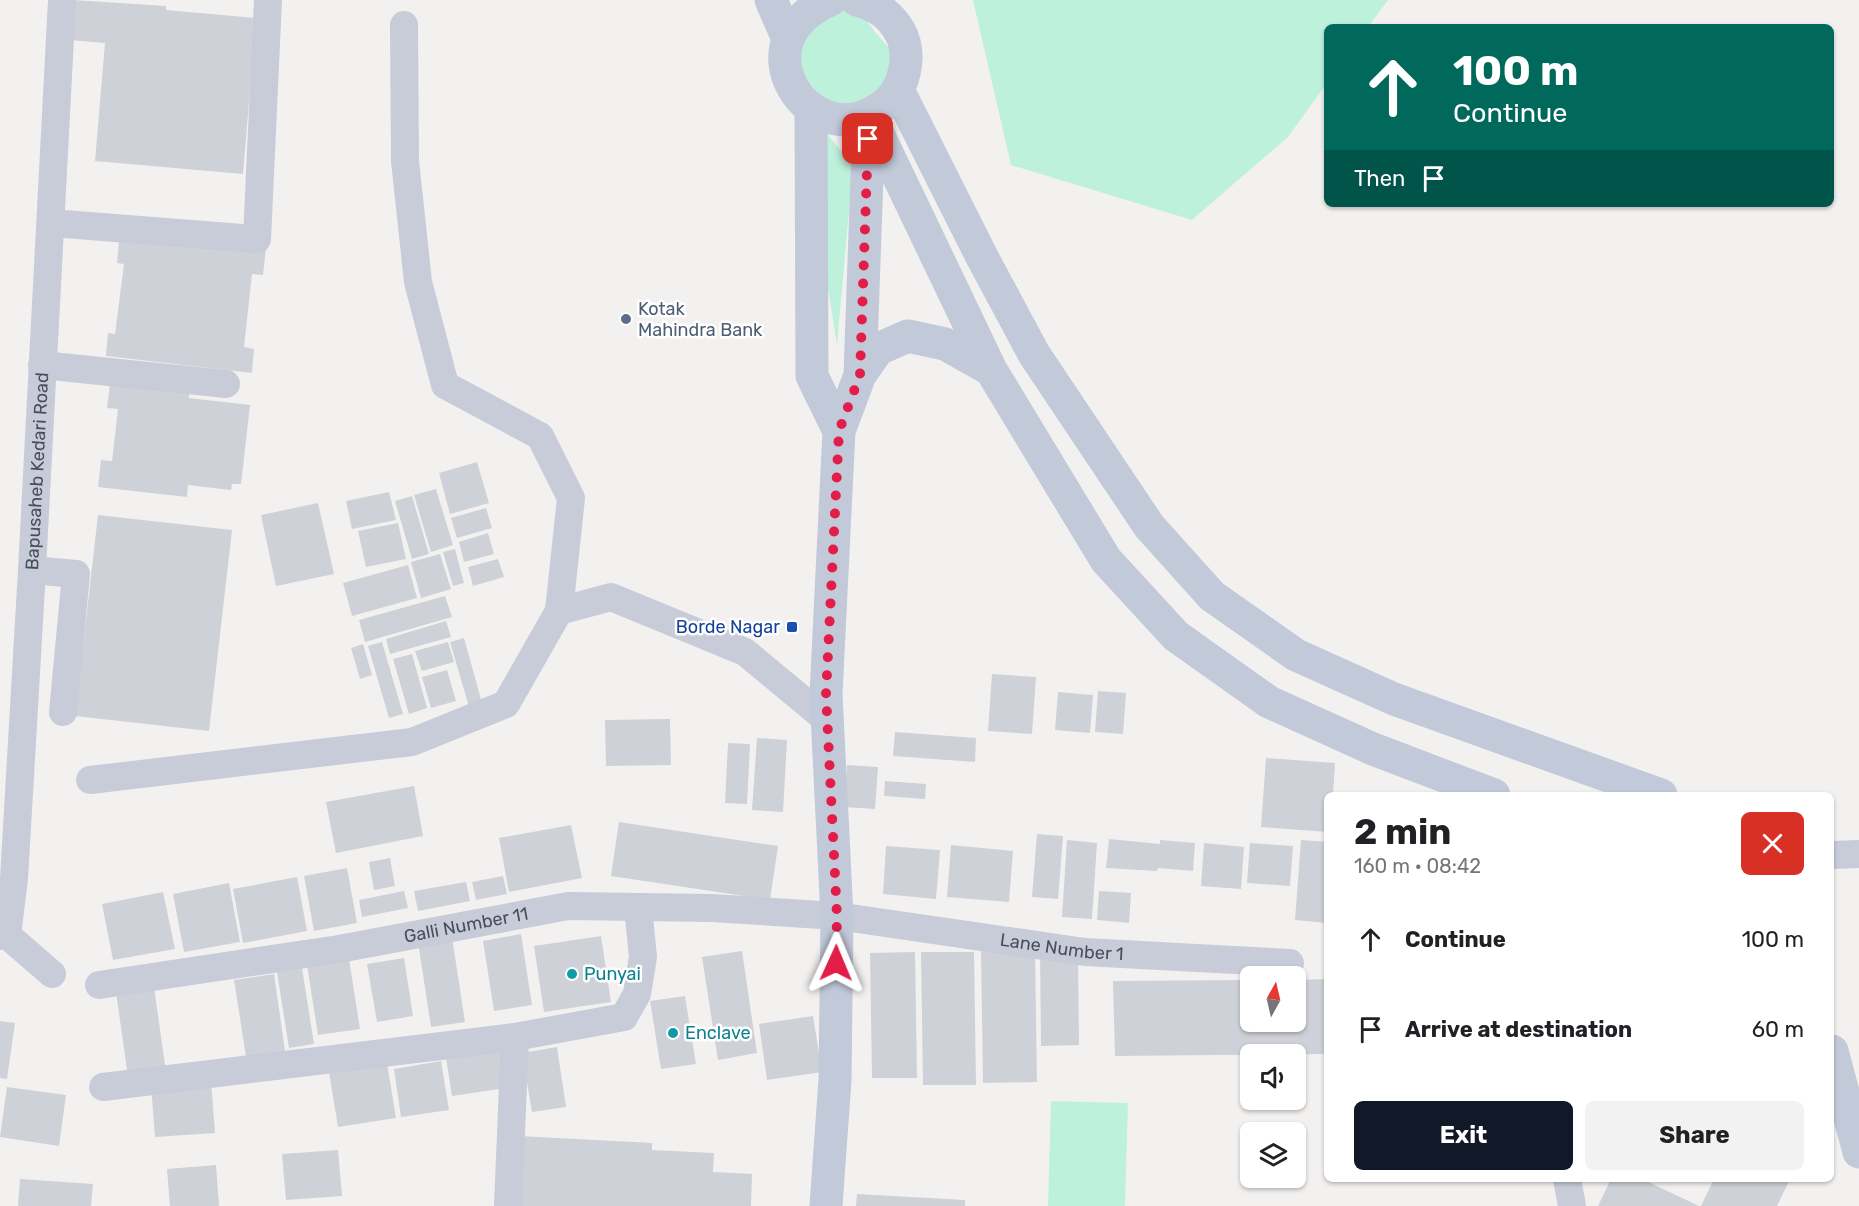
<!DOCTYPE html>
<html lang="en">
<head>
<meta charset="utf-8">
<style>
	:root { --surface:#fff; --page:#f2f2f2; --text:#202124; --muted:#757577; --accent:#111827 }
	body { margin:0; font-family:Rubik,sans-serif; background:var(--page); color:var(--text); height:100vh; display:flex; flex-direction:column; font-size:22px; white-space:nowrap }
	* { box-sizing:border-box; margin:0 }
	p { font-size:20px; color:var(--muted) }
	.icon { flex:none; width:33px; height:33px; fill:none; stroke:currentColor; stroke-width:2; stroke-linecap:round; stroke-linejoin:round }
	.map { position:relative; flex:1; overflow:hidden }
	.sheet { position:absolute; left:1324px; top:792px; width:510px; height:390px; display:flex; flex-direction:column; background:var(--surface); border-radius:9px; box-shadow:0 2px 4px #0004 }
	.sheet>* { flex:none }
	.guide { position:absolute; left:1324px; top:24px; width:510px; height:183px; border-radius:9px; box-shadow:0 2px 4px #0004; background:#00695c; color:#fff; overflow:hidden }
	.needle { width:39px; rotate:8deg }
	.fabs { position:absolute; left:1240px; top:966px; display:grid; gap:12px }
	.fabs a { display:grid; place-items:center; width:66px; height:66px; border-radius:9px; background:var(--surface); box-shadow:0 2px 4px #0004; font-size:30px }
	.pin { position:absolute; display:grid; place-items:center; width:51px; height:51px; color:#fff; margin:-26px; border-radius:12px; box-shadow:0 3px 9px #0006 }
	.me { position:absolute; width:66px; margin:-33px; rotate:1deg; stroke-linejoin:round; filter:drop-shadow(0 0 4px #0008) }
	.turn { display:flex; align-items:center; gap:21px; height:126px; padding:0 30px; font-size:27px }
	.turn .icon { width:78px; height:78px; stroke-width:2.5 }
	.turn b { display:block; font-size:42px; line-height:51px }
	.then { display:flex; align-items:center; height:57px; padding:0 30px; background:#0003; gap:12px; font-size:22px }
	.round { display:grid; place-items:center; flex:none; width:63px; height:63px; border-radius:9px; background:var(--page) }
	.summary { display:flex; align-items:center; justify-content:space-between; height:102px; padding:0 30px }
	h1 { font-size:36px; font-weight:700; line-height:45px }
	.primary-button { display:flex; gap:12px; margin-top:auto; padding:12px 30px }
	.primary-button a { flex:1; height:69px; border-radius:9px; background:var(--accent); color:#fff; font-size:24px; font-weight:700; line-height:69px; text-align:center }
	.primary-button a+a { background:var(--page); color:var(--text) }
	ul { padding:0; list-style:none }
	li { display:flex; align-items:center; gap:18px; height:90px; padding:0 30px }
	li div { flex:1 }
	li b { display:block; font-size:22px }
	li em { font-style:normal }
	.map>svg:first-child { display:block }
	.green { fill:#bef1db }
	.building { fill:#cfd1d8 }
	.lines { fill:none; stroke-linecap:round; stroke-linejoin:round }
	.street { stroke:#c7ccd8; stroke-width:28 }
	.secondary { stroke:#c2c9d9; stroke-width:33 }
	.route { stroke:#e11d48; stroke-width:10; stroke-dasharray:0 18 }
	.service-dot { fill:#5c6f8a; stroke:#fff; stroke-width:2 }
	.transit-dot { fill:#1a4fb4; stroke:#fff; stroke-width:2 }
	.culture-dot { fill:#0f9aa8; stroke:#fff; stroke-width:2 }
	.labels { text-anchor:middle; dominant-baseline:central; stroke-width:5; stroke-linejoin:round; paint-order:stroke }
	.service-label { font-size:18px; fill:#4e5e75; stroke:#fff; text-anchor:start }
	.street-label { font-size:18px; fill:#474f5e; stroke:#fff }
	.transit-label { font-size:18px; fill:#164399; stroke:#fff; text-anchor:end }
	.culture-label { font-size:18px; fill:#0d838f; stroke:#fff; text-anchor:start }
</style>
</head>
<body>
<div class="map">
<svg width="1859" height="1206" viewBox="0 0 1859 1206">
	<rect width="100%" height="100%" fill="#f3f1f0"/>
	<!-- green -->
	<path class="green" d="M816 0 861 12 875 32 897 57 866 156 796 65 806 40Z
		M973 0H1388L1368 27H1328L1327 83 1288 137 1192 220 1011 165Z
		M798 97 853 166 837 345Z
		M1051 1101 1128 1103 1125 1206H1048Z"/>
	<!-- building -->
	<path class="building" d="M73 0 166 6V10L256 18 243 174 95 161 105 43 70 40Z
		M120 231 266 248 263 275 252 274 244 347 254 349 252 373 106 356 108 333 115 334 124 264 117 263Z
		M110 383 189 392V398L250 405 241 484H232L231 490 188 485 187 497 98 487 101 460 112 461 118 409 107 408Z
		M477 462 489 503 450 514 439 473Z
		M436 489 453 545 431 552 414 495Z
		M389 492 396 520 352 529 346 501Z
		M412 496 429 554 412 559 395 501Z
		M318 503 334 574 276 586 261 515Z
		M486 508 492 528 457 538 451 518Z
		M98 515 232 530 209 731 75 716Z
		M398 523 406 559 366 567 358 531Z
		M488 533 494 554 464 562 459 542Z
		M455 549 464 583 453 586 443 552Z
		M440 554 451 589 421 598 411 562Z
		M498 559 504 577 473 586 468 567Z
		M408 565 417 598 352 616 343 583Z
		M445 596 452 617 365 642 359 620Z
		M446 621 451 637 390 654 386 639Z
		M464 638 482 703 469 707 450 642Z
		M382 642 403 714 389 718 368 646Z
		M448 642 454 662 422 671 415 651Z
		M363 644 372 675 360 679 351 648Z
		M412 654 427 708 409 714 393 659Z
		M447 670 456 701 431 708 422 677Z
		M992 674 1036 677 1032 734 988 731Z
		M1098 691 1126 693 1123 734 1095 732Z
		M1058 692 1093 695 1090 733 1055 730Z
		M670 719 671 765 606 766 605 720Z
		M895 732 976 738 975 762 893 756Z
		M757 738 787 740 783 812 752 810Z
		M728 743 750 744 747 804 725 803Z
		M1266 758 1335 763 1333 795H1328V832L1261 827Z
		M847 765 878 767 875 809 844 807Z
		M885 781 926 784 925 799 884 796Z
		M414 786 423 836 336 853 326 802Z
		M619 822 778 846 770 900 611 876Z
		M571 825 582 878 509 892 499 838Z
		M1037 834 1063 836 1058 899 1032 897Z
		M1109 839 1160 844V840L1195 843 1193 871 1158 868 1157 871 1106 868Z
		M1067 840 1097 843 1092 919 1062 917Z
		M1301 840 1328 842V923L1295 920Z
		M1204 843 1244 847 1241 889 1201 886Z
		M1250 843 1293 846 1290 886 1247 883Z
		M951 845 1013 851 1009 902 947 897Z
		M886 846 940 850 936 899 883 894Z
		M390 858 395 886 374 890 369 862Z
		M347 868 357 923 314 931 304 876Z
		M503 876 507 894 476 900 472 882Z
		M297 877 307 931 243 943 233 889Z
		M466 882 470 901 418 911 414 891Z
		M229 883 240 942 184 952 173 894Z
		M404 891 408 908 362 917 359 900Z
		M1099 891 1131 893 1129 923 1097 920Z
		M163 892 175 949 113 960 102 904Z
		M521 934 532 1005 494 1011 483 941Z
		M601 936 611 1002 544 1012 534 946Z
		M452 937 465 1022 431 1027 418 942Z
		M742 951 757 1053 718 1060 702 957Z
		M981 951H1035L1037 1082 983 1083Z
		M915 952 917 1078H872L870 953Z
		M921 952H974L976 1085H923Z
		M1040 954H1078L1079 1045 1041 1046Z
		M404 958 413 1016 377 1022 367 964Z
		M349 959 360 1029 318 1035 307 965Z
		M302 968 314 1044 289 1048 277 972Z
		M274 974 285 1051 246 1057 234 980Z
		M1328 979V1054L1115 1056 1113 981 1251 980V1022H1296V980Z
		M154 987 166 1072 128 1077 116 992Z
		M685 996 696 1064 661 1069 650 1001Z
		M813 1016 822 1072 767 1080 759 1024Z
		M0 1021 15 1023 7 1079 0 1078Z
		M500 1043 506 1088 452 1096 445 1051Z
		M557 1047 566 1107 532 1112 522 1053Z
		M441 1061 449 1110 401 1117 394 1069Z
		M387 1063 396 1118 338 1127 329 1072Z
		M211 1080 215 1133 155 1137 151 1085Z
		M7 1087 66 1095 59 1146 0 1137Z
		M520 1136 652 1143V1150L714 1153 713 1172 752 1174 751 1206H517Z
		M338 1150 342 1196 286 1200 282 1154Z
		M216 1165 219 1206H170L167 1169Z
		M20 1179 93 1184 91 1206H18Z
		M1611 1179H1642L1699 1206H1598Z
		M1714 1179H1790L1777 1206H1701Z
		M857 1194 965 1200V1206H856Z"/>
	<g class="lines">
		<!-- street -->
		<g class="street">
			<path d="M404 25 405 161 418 282 445 385 540 436 571 498 559 611"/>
			<path d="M51 223 257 239 268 0"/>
			<path d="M42 365 226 384"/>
			<path d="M32 570 76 574 63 712"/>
			<path d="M90 780 412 742 506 704 559 611 611 597 745 652 827 720"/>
			<path d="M1832 855 1859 854"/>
			<path d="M7 935 52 974"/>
			<path id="s1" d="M0 936 7 935 14 879 32 570 62 0"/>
			<path id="s2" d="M99 985 339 949 568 906 712 908 837 916 1085 952 1290 963"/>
			<path d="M103 1087 515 1037 624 1017 637 994 643 957 638 907"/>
			<path d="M1567 1179 1572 1206"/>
			<path d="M508 1206 515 1037"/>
		</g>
		<!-- secondary -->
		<path class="secondary" d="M771 0 788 39
			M830 0C735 42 809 151 875 111 886 105 895 96 900 85 907 69 909 48 900 32 890 14 876 5 857 0
			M898 90 982 257 1034 354 1149 526 1212 596 1296 655 1394 699 1661 795
			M811 108 812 376 839 431
			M869 115 991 370 1106 560 1176 636 1269 702 1373 749 1494 795
			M860 375 869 120
			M1832 1051 1859 1152
			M826 1206 835 1080 837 916 826 694 839 431 860 375 878 349 908 336 945 344 991 370"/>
	</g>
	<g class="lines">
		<!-- route -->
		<path class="route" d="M836 963 837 916 826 694 839 431 860 375 868 139"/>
	</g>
	<!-- markers -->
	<circle class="service-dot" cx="626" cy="319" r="6"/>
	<rect class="transit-dot" x="786" y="621" width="12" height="12" rx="3"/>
	<g class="culture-dot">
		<circle cx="572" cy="974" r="6"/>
		<circle cx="673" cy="1033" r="6"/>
	</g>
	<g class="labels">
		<!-- service labels -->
		<g class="service-label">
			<text x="638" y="309">Kotak<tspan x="638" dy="21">Mahindra Bank</tspan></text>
		</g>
		<!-- street labels -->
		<g class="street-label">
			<text stroke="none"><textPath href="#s1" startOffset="472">Bapusaheb Kedari Road</textPath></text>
			<text stroke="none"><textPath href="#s2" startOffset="372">Galli Number 11</textPath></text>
			<text stroke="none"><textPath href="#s2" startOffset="972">Lane Number 1</textPath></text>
		</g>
		<!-- transit labels -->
		<g class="transit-label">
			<text x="780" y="627">Borde Nagar</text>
		</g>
		<!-- culture labels -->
		<g class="culture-label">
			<text x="584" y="974">Punyai</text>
			<text x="685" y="1033">Enclave</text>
		</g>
	</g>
</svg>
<div class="fabs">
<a><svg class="needle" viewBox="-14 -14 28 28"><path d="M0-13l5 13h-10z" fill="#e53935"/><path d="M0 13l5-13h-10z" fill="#757577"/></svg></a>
<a><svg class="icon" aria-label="sound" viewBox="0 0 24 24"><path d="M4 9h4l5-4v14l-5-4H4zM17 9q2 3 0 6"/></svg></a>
<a><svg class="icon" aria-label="layers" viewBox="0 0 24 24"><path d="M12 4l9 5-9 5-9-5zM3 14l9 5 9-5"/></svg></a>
</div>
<div class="pin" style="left:868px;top:139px;background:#d93025"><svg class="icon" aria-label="arrive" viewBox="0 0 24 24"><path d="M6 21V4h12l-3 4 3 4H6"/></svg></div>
<svg class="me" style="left:836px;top:963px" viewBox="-20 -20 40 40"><path d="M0-17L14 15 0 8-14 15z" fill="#e11d48" stroke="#fff" stroke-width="4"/></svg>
<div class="guide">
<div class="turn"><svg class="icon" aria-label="ahead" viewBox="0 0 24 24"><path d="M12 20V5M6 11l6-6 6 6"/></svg><div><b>100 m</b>Continue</div></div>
<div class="then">Then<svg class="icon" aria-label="arrive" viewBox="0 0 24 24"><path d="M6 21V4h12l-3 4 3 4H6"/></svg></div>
</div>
<section class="sheet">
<div class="summary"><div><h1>2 min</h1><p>160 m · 08:42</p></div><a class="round" style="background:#d93025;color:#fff"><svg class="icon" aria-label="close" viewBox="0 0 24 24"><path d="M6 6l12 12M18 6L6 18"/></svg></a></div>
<ul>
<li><svg class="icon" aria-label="ahead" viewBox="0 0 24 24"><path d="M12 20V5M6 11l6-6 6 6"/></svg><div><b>Continue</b></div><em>100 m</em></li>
<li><svg class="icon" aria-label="arrive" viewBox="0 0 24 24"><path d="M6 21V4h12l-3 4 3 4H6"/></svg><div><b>Arrive at destination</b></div><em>60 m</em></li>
</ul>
<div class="primary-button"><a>Exit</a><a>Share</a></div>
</section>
</div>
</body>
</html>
